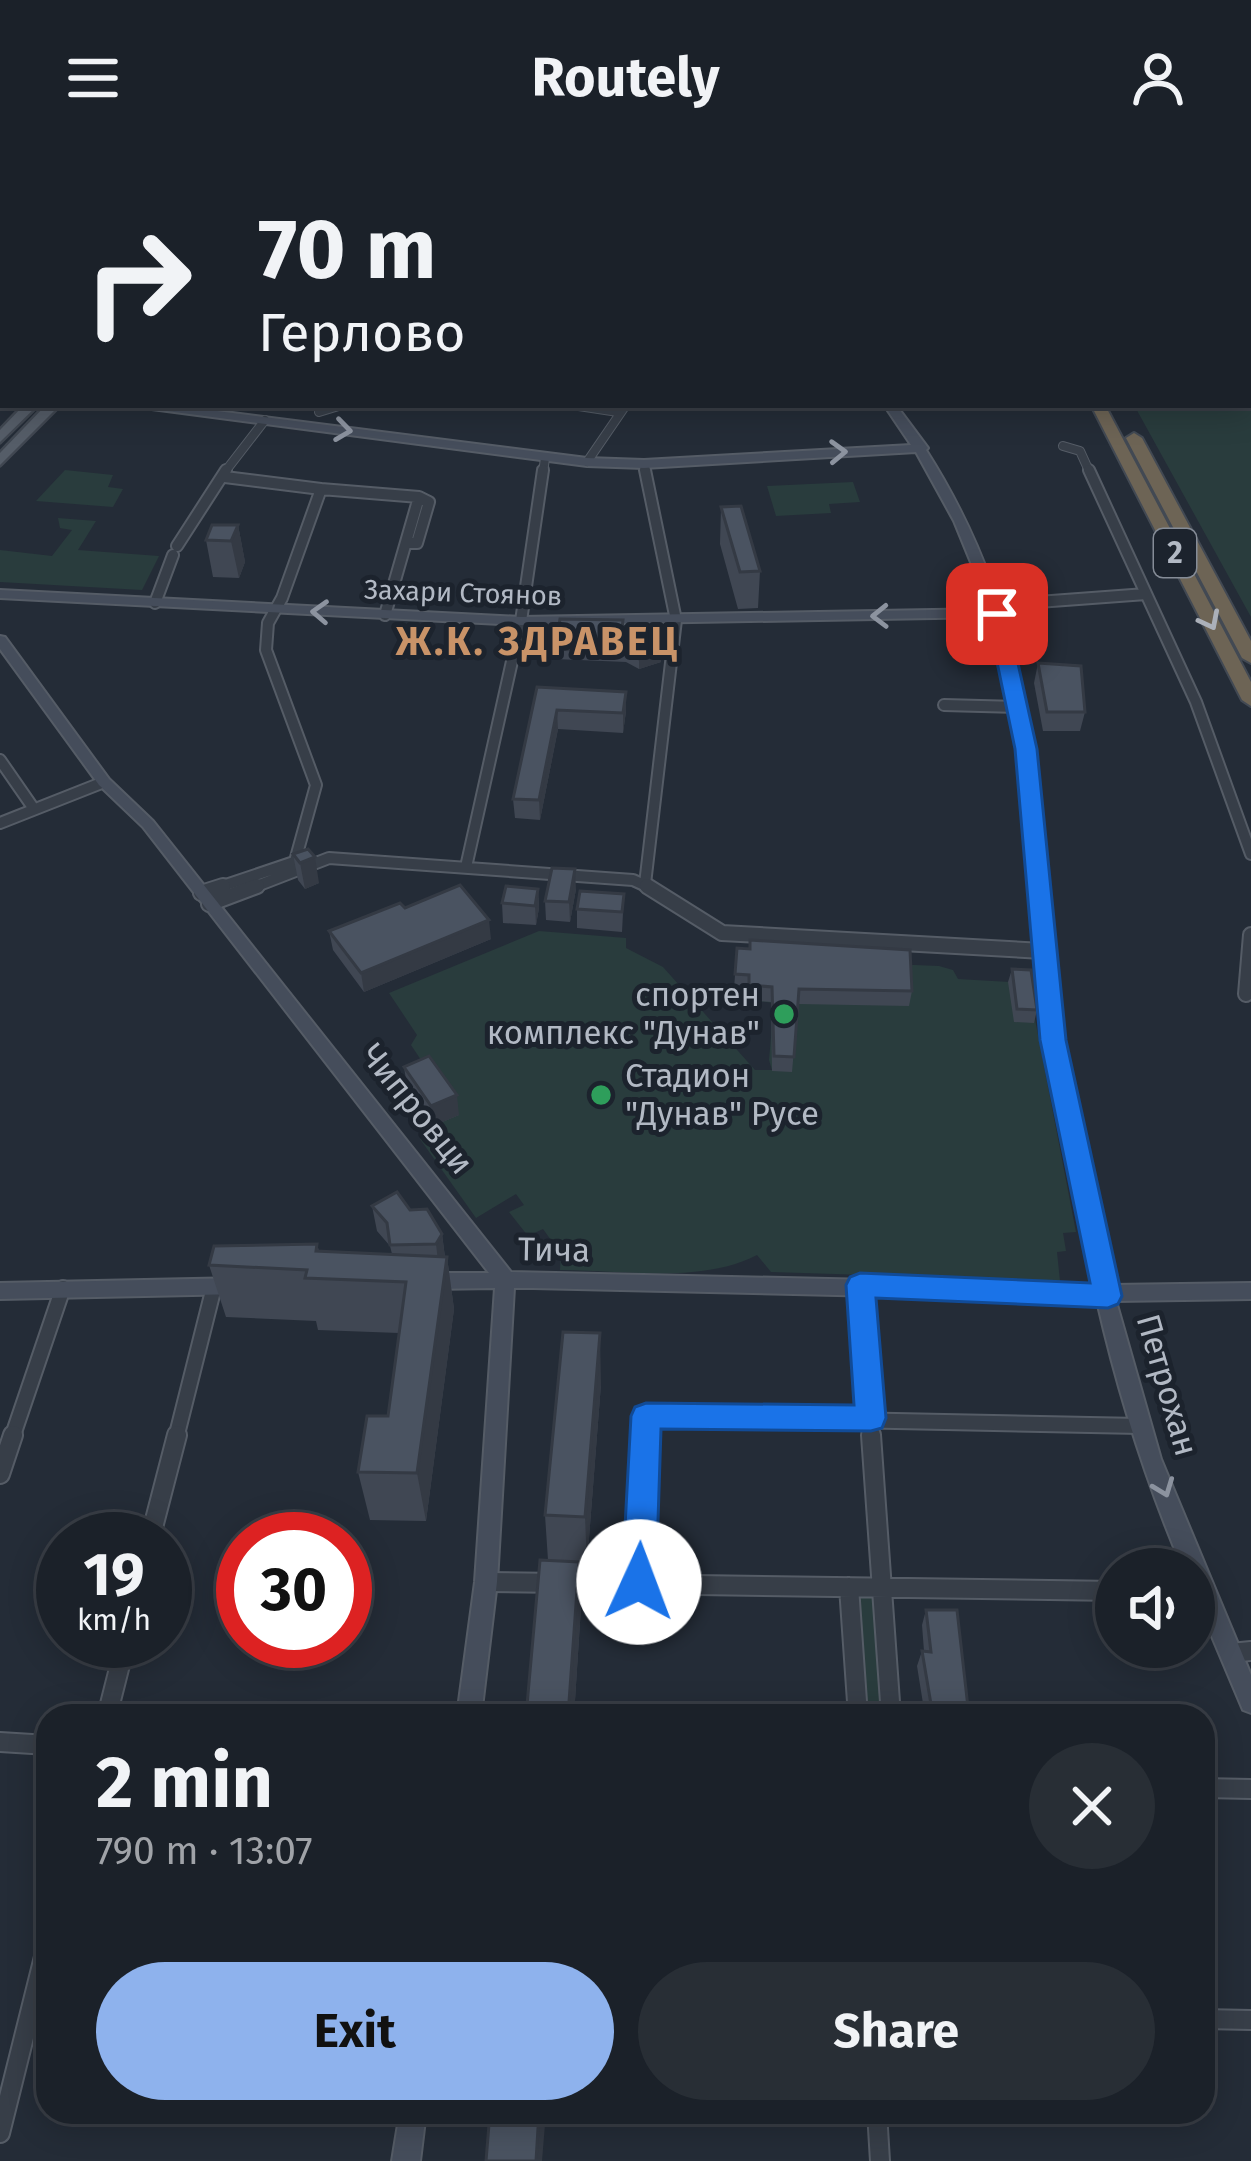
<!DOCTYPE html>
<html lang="en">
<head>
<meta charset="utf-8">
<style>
	:root { --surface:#1b2129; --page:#282e35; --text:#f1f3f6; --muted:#a0a3a8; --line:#393e46; --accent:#8eb2ed }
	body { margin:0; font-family:"Fira Sans",sans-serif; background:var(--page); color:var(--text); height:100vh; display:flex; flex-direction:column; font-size:45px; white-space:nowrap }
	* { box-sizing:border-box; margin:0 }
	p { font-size:39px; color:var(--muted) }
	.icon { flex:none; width:66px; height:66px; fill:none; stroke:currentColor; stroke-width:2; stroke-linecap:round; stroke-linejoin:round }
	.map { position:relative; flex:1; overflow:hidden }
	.details { position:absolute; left:36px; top:1548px; width:1179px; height:420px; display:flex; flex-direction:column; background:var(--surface); border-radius:36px; box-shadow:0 6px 30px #0003,0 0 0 3px var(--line) }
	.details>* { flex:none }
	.banner { position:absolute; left:0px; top:0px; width:1251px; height:252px; box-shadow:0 6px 30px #0003,0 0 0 3px var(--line); background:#1b2129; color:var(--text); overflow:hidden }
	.buttons { position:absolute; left:1095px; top:1392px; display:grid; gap:24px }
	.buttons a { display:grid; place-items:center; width:120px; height:120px; border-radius:50%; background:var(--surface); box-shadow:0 6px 30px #0003,0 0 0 3px var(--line); font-size:60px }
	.speed { position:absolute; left:36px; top:1356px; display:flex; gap:24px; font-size:60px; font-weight:700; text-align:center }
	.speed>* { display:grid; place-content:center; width:156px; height:156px; border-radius:50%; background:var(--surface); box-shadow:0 6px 30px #0003,0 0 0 3px var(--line); line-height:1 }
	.speed small { font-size:30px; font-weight:400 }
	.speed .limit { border:18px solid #d22; background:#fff; color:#111 }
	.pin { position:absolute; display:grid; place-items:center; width:102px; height:102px; color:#fff; margin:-51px; border-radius:24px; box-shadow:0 6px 18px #0006 }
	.me { position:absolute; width:132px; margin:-66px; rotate:2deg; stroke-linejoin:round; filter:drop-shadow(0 0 9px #0008) }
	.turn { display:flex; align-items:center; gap:42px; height:252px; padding:0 60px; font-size:54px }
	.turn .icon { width:156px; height:156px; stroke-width:2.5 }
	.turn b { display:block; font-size:84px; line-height:102px }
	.round { display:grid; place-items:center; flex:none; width:126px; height:126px; border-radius:63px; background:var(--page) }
	.head { display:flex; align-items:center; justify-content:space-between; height:204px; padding:0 60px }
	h1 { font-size:72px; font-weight:700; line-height:90px }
	.button { display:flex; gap:24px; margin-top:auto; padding:24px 60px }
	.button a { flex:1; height:138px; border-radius:72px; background:var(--accent); color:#111; font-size:48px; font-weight:700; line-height:138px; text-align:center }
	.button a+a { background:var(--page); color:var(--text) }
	header { display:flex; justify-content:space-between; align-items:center; height:156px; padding:0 60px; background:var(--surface); font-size:54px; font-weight:700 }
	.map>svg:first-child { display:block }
	.green { fill:#293c3d }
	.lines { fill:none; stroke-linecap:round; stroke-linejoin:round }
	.street-far3-casing { stroke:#555c66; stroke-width:10 }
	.street-far2-casing { stroke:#555c66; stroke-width:14 }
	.street-far1-casing { stroke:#555c66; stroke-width:18 }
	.street-casing { stroke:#555c66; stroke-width:22 }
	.secondary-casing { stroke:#555c66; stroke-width:4 }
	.primary-casing { stroke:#404751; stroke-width:5 }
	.highway-casing { stroke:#424953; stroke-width:4 }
	.street-far3 { stroke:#373e48; stroke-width:8 }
	.street-far2 { stroke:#373e48; stroke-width:10 }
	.street-far1 { stroke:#373e48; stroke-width:14 }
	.street { stroke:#373e48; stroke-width:18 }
	.secondary { fill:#454d5b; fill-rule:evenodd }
	.primary { fill:#555d68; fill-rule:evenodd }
	.highway { fill:#6d6455; fill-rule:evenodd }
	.wall { fill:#404753 }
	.shaded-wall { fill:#343a44 }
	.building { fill:#4a5361; stroke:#343a44; stroke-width:3 }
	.oneway { stroke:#8c939f }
	.oneway2 { stroke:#abb0b9 }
	.route { fill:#1a73e8; stroke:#114b97; stroke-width:3 }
	.leisure-dot { fill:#2e9e5b; stroke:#1c232d; stroke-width:4.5 }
	.labels { text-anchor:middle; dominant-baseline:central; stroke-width:10; stroke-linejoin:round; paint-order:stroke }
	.far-street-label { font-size:27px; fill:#b2b9c4; stroke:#1c232d }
	.shield { fill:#1c232d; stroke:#858c97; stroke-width:3 }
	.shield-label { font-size:30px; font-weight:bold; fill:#b2b9c4 }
	.poi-label { font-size:33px; fill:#b2b9c4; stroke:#1c232d; text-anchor:end }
	.street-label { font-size:33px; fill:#b2b9c4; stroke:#1c232d }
	.far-district-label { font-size:39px; font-weight:bold; letter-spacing:3px; fill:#c99368; stroke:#1c232d }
</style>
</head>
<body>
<header><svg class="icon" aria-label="menu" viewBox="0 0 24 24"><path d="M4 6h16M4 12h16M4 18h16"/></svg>Routely<svg class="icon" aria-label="person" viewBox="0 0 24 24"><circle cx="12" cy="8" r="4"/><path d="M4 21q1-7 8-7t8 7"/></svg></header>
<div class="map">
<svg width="1251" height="2005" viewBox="0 0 1251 2005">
	<rect width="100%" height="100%" fill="#242c37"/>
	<!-- green -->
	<path class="green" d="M997 0H1251V461L1134 249H1248V3Z
		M65 314 113 319 108 331 123 333 113 351 36 345Z
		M853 326 860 346 829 348 831 357 776 360 767 330Z
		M58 362 96 365 78 394 159 400 142 434 0 426V394L52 400 72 374 60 372Z
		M539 775 626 782V792L663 811 755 914H772L769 904 774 847 748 844V834L734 833 840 806 939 810 953 814 958 823 1028 827 1076 1076 1063 1077 1066 1095 1057 1096 1060 1125 771 1116 757 1099C702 1128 621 1114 560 1114L561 1098 543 1073 528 1080 509 1056 524 1049 516 1038 476 1062 420 983 437 974 407 930 431 919 411 889 417 879 389 837Z
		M859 1438H874L882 1560H868Z"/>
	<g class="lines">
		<defs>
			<path id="street-far3" d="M447 3 454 0
				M572 249 618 256
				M319 256 342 249
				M1063 290 1080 295 1090 317
				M587 306 626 249
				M644 308 646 317
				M224 317 265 264
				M543 317 545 302"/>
			<path id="street-far2" d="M1089 314 1196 546 1251 698
				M225 321 321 333 282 442 268 467 266 494 316 629 295 705
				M321 333 419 341 385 459
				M406 387H417L429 346 419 341
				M177 390 226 314
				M1038 446 1146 438
				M155 447 173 399
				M944 549 1021 551
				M0 604 34 653
				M0 667 104 626
				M466 711 521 465 543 314
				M645 728 676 464 645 314
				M214 733 300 704
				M249 733 329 702 633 724 653 733"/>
			<path id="street-far1" d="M647 730 722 777 1043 795
				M201 737 223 730
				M209 748 257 730
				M1246 838 1251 779
				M860 1129 871 1282
				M12 1282 63 1132
				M176 1282 214 1131
				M645 1282 646 1260 1140 1270"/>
			<path id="street" d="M871 1279 891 1560
				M0 1318 13 1279
				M150 1383 177 1279
				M486 1426 1116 1435
				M639 1426 645 1279
				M849 1431 858 1560
				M1231 1497 1251 1495
				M107 1560 126 1485
				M0 1586 48 1589
				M1203 1632 1251 1633
				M1203 1863 1251 1864
				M877 1956 880 2005
				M0 1977 48 1785"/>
			<path id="secondary" d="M733 0H741L742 3H734Z
				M0 152H3V158H0Z
				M138 249H170L587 302 644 304 911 289 884 249H896L928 292 926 294C1039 471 1038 640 1059 841 1069 938 1089 1034 1112 1129L1251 1127V1143L1116 1145 1161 1303 1251 1519V1557L1243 1554 1194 1438V1413H1183C1146 1326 1118 1237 1097 1145L533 1132H514L497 1426 481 1560H457L475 1426 495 1132 431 1133 424 1130 421 1125 424 1120 431 1117H489L143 671 99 629 0 493V480L5 481 109 623 153 665 511 1116 1093 1129C1071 1034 1052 938 1042 841 1030 713 1027 585 992 461L521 469 0 442V434L521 461 990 453 954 365 916 296 644 312 587 310 144 252Z
				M241 1122 248 1124 251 1130 248 1136 241 1138 0 1143V1127Z
				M400 1956H426L420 2005H392Z"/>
			<path id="primary" d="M276 0 274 3H263L265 0Z
				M24 249H38L0 286V274Z
				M46 249H60L0 309V297Z"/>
			<path id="highway" d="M977 0H989L991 3H979Z
				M1091 249H1105L1251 526V550L1242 544Z
				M1134 277 1142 282 1251 485V507L1242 502 1126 282Z"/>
		</defs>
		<!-- street-far3 casing -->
		<use href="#street-far3" class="street-far3-casing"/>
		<!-- street-far2 casing -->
		<use href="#street-far2" class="street-far2-casing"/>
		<!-- street-far1 casing -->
		<use href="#street-far1" class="street-far1-casing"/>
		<!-- street casing -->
		<use href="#street" class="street-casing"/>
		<!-- secondary casing -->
		<use href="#secondary" class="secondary-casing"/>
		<!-- primary casing -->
		<use href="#primary" class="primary-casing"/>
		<!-- highway casing -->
		<use href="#highway" class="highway-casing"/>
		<!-- street-far3 -->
		<use href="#street-far3" class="street-far3"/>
		<!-- street-far2 -->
		<use href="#street-far2" class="street-far2"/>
		<!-- street-far1 -->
		<use href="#street-far1" class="street-far1"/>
		<!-- street -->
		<use href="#street" class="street"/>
		<!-- secondary -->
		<use href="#secondary" class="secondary"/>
		<!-- primary -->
		<use href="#primary" class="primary"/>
		<!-- highway -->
		<use href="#highway" class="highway"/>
	</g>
	<!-- wall -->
	<path class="wall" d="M721 351 760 415 758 452 738 453 720 388Z
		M238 369 245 406 239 422 213 421 206 384Z
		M651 490 661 506 639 513 626 506 555 503V493Z
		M1038 507 1085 556 1080 575H1043L1034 527Z
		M537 531 626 555 623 577 558 573 540 664 515 662 513 643Z
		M293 698 319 727 305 733 298 724Z
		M538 733 539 752 536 769 503 767 502 747Z
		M576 733 570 766 546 764 545 745Z
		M624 738 622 776 577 772V753Z
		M405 752 491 783 364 836 333 794 329 775Z
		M737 792 912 835 909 850 798 848 792 916 772 915 771 846 748 844V834L734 833Z
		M1012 813 1037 854 1034 867 1014 866 1008 826Z
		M404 911 459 959 433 970 407 930Z
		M372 1050 410 1054 442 1078 445 1101H447L454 1153 426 1365 370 1364 358 1316 388 1260 399 1177 318 1174 316 1165 226 1161 209 1109 317 1088 319 1095 392 1098 390 1090 377 1075Z
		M601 1228 587 1408 579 1407 581 1451 574 1560H526L548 1404 545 1359Z
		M926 1454 969 1560H925L917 1510 922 1495H924L922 1469Z
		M1203 1641 1215 1687 1203 1702Z"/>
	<!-- shaded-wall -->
	<path class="shaded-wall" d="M238 369 245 406 239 422 231 385Z
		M661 496V506L639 513V503Z
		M626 536V555L623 577V557Z
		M557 554 558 573 540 664 539 644Z
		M315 701 319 727 305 733 300 707Z
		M575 713 576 733 570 766 569 746Z
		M538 733 539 752 536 769 535 750Z
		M489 764 491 783 364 836 361 817Z
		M457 939 459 959 433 970 431 950Z
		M442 1078 445 1102 439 1113 436 1088Z
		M447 1101 454 1153 426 1365 417 1317Z
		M600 1177 601 1228 587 1408 585 1361Z
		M579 1406 581 1451 574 1560H568Z
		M539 1956H546L542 2005H536Z"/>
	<!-- building -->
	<path class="building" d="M741 350 760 415 740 416 721 351Z
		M212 369H238L231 385 206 384Z
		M560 463 623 464 622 473 651 475V490L661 496 639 503 626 496 555 493Z
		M1038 507 1081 510 1085 556H1047Z
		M537 531 626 536 623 557 557 554 539 644 513 643Z
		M308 693 315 701 300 707 293 698Z
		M552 712 575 713 569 746 545 745Z
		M460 729 489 764 361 817 329 775 400 747 405 752Z
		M506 730 538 733 535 750 502 747Z
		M580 735 624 738 622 756 577 753Z
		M750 784 910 794 912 835 799 833 794 901 774 900 772 831 749 829V819L735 818 737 792 750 793Z
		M1012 813 1031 814 1037 854 1017 853Z
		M429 900 457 939 431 950 404 911Z
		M397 1036 410 1054 427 1053 442 1078 436 1088 390 1089 387 1067 372 1050Z
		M317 1088 316 1095 447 1101 417 1317 358 1316 367 1260H388L406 1126 305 1122 307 1114 209 1109 214 1090Z
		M563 1176 600 1177 585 1361 545 1359Z
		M540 1404 579 1406 568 1560H526Z
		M926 1454H957L969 1560H933L922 1495 931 1496Z
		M1203 1641H1205L1215 1687H1203Z
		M490 1956H539L536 2005H486Z"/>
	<!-- one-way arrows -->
	<defs><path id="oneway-chevron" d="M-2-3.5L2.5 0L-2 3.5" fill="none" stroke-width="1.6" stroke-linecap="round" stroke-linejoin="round" transform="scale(3)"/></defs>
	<g class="oneway">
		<use href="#oneway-chevron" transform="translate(343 274) rotate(8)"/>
		<use href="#oneway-chevron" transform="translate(838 296) rotate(-2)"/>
		<use href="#oneway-chevron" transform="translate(320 456) rotate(-177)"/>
		<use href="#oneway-chevron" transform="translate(880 460) rotate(179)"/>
		<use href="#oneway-chevron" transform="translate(1164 1332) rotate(69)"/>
	</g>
	<use class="oneway2" href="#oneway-chevron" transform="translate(1210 465) rotate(63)"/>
	<!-- route -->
	<path class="route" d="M997 452 1007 458 1037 593 1066 884 1122 1140 1118 1148 1108 1152 876 1142 886 1262 882 1272 871 1275 661 1273 656 1426 651 1437 639 1441 627 1437 622 1426 631 1260 635 1251 646 1247 854 1249 846 1129 850 1121 860 1117 1090 1127 1040 884 1015 593 987 458Z"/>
	<!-- markers -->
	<g class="leisure-dot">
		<circle cx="784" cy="858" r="12"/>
		<circle cx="601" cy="939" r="12"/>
	</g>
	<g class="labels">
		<!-- far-street labels -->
		<g class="far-street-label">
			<text transform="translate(463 437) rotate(2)">Захари Стоянов</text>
		</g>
		<!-- shield labels -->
		<rect class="shield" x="1154" y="373" width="42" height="48" rx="9"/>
		<g class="shield-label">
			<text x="1175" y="397">2</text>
		</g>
		<!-- poi labels -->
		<g class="poi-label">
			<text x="760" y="839">спортен<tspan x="760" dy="38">комплекс "Дунав"</tspan></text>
			<text x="625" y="920" text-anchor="start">Стадион<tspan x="625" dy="38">"Дунав" Русе</tspan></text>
		</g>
		<!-- street labels -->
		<g class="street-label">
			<text transform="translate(417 953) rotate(51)">Чипровци</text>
			<text transform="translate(554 1094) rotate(1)">Тича</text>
			<text transform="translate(1167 1229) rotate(74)">Петрохан</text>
		</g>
		<!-- far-district labels -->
		<g class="far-district-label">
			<text x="538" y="486">Ж.К. ЗДРАВЕЦ</text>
		</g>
	</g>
</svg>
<div class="buttons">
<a><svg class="icon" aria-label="sound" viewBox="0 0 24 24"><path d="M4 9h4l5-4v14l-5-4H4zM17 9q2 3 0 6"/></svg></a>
</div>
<div class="speed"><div>19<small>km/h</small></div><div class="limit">30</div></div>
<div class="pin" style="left:997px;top:458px;background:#d93025"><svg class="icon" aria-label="arrive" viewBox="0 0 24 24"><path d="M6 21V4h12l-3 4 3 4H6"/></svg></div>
<svg class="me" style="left:639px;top:1426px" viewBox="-20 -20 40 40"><circle r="19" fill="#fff"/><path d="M0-13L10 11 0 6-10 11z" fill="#1a73e8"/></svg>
<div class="banner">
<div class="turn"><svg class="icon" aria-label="right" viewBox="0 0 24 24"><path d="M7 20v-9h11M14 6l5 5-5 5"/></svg><div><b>70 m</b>Герлово</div></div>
</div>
<section class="details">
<div class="head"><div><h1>2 min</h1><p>790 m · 13:07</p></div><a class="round"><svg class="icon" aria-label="close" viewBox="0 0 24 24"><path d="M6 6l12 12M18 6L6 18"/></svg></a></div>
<div class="button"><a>Exit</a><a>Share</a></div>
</section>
</div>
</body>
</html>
